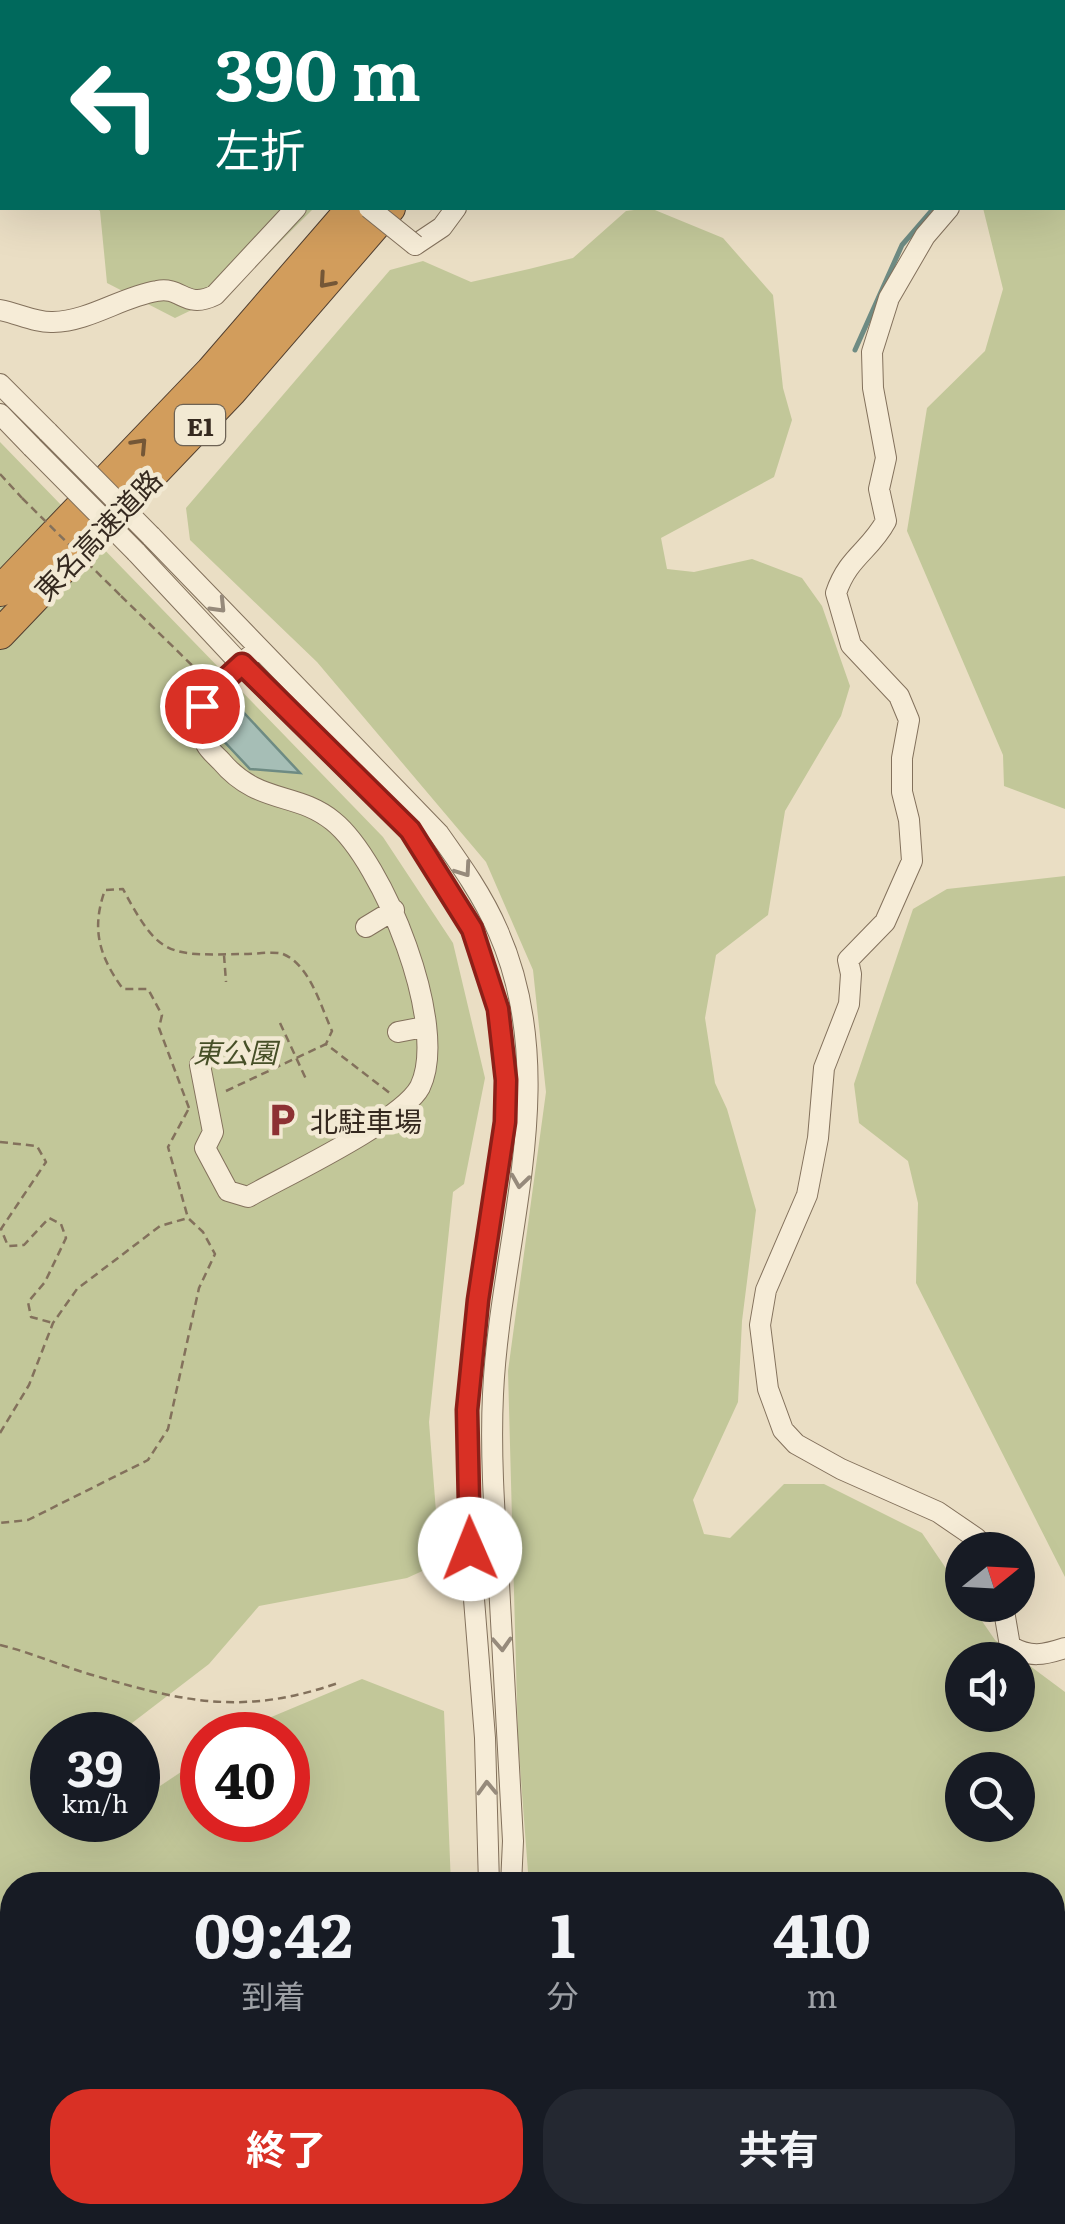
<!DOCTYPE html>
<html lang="ja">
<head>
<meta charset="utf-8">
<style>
	:root { --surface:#171b24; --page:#242831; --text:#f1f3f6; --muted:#9ea1a6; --accent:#d93025 }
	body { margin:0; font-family:Literata,"Noto Sans JP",serif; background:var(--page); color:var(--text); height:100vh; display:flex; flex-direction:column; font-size:38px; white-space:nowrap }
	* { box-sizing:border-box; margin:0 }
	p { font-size:32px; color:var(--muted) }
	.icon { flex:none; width:55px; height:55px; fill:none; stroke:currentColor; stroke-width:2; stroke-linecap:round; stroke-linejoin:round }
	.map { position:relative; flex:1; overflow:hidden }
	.details { position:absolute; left:0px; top:1872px; width:1065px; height:352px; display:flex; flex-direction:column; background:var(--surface); border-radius:40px 40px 0 0; box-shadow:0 10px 40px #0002 }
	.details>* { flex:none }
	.hud { position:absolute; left:0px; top:0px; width:1065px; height:210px; box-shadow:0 10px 40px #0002; background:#00695c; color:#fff; overflow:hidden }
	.needle { width:65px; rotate:72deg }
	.fabs { position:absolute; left:945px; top:1532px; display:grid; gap:20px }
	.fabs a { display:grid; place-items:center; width:90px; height:90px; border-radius:50%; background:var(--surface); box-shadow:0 10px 40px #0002; font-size:50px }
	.speed { position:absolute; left:30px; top:1712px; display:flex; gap:20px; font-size:50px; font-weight:700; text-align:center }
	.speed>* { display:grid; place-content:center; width:130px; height:130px; border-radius:50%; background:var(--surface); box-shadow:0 10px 40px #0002; line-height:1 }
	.speed small { font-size:25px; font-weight:400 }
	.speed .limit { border:15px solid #d22; background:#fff; color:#111 }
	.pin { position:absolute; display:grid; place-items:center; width:85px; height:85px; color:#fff; margin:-42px; border:5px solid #fff; border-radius:50%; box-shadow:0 2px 10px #0007 }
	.me { position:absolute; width:110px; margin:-55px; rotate:359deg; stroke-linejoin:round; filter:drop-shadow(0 0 8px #0008) }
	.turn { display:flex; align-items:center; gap:35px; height:210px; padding:0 50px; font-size:45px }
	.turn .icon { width:130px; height:130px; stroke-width:2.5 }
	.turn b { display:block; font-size:70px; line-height:85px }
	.eta { display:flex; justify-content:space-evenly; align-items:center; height:170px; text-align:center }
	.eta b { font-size:60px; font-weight:700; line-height:70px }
	.cta { display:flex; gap:20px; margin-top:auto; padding:20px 50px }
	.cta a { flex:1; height:115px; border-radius:40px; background:var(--accent); color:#fff; font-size:40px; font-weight:700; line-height:115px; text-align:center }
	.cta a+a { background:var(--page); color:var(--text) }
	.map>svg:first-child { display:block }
	.green { fill:#c2c799; fill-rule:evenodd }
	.water { fill:#a6beb6; stroke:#6e8b83; stroke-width:2.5 }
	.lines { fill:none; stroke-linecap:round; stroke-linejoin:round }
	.stream { stroke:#6e8b83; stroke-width:5 }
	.minor-casing { stroke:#83715c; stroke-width:22 }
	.highway-casing { stroke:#513f30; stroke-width:32 }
	.path { stroke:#83715c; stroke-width:2.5; stroke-dasharray:8 5; stroke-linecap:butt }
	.minor { stroke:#f6ecd7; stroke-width:20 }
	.highway { stroke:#d29d5c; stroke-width:30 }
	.minor-bridge-casing { stroke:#83715c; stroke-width:22; stroke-linecap:butt }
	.path-bridge { stroke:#83715c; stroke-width:2.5; stroke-dasharray:8 5; stroke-linecap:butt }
	.minor-bridge { stroke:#f6ecd7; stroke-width:20 }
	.oneway { stroke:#745737 }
	.oneway2 { stroke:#968a7b }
	.route-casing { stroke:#8d1f18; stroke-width:25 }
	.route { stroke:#d93025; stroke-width:18 }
	.labels { text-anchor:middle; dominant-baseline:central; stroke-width:9; stroke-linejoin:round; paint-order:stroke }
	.shield { fill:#f2e9d3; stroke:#6e6355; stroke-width:2.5 }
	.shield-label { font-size:25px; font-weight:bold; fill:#35291f }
	.street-label { font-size:28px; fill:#35291f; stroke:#f2e9d3 }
	.park-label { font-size:28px; font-style:italic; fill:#464f27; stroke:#f2e9d3 }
	.poi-label { font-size:28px; fill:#35291f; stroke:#f2e9d3; text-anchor:start }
</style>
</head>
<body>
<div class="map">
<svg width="1065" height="2224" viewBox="0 0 1065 2224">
	<rect width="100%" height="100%" fill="#eadec4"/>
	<!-- green -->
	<path class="green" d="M989 0H1065V809L1004 786 1003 755 907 531 927 408 985 351 1003 289 983 208H1062V2H988Z
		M96 208H314L231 291 175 318 107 283 100 211Z
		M650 208 723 238 773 295 783 388 792 420 774 477 661 538 667 569 694 572 752 559 802 578 822 606 850 686 841 716 785 811 768 915 716 955 705 1018 715 1083 727 1109 756 1210 742 1321 738 1402 693 1500 704 1534 730 1538 784 1484H824L922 1533 962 1592V1605H971L995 1640 1065 1692V2224H483L490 2212H1052V1885H529L518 1740 508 1371 546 1092 533 970 486 862 317 662 190 540 186 508 390 270 423 261 471 282 529 269 573 258 626 211ZM962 1660H1018V1715H962ZM962 1770H1018V1825H962Z
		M0 442 383 837 453 943 485 1078 464 1184 453 1192 429 1422 440 1563 407 1578 259 1606 209 1664 132 1723 136 1735H52V1820H138V1742L145 1766 160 1786 202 1758V1820H288V1735H239L257 1723 362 1679 444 1711 451 1885H12V2212L382 2213 378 2224H0Z
		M1065 876V1577L916 1283 918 1203 908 1161 859 1123 854 1084 913 909 947 889Z"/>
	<!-- water -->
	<path class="water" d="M232 700 300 773 250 769 218 735 216 714Z
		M262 2213 303 2214 308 2224H235L233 2220Z"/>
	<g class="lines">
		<!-- stream -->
		<path class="stream" d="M933 0V2
			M855 350 902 245 934 208"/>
		<defs>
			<path id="minor" d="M16 2V0
				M337 2V0
				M471 2 473 0
				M625 2 627 0
				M983 2V0
				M949 208 925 236 889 298 872 352 873 388 886 458 879 489 886 521C870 551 848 557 836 593L851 645 899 696 909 720 902 758V792L909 820 912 861 885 922 848 960 851 974 849 1004 824 1068 818 1138 807 1195 766 1290 760 1325 768 1389 783 1430 796 1444 841 1469 938 1512 976 1538 987 1550
				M415 245 442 227 456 208
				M0 310C17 313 36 323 53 322 90 321 121 297 157 291 182 286 185 310 215 295L296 208
				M0 384 48 432
				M0 414 32 447
				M151 536 439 834C461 865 483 896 498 931 564 1080 500 1240 493 1394 490 1457 495 1521 499 1584 503 1669 508 1755 513 1841L511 1885
				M136 552 249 673 410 831 472 929 498 1009 506 1080 505 1122 478 1300 467 1410 470 1549 485 1738 489 1885
				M366 927 394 910
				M398 1032 424 1027
				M200 1065 213 1132 205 1148 228 1191 248 1197C285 1176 402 1121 420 1087 450 1026 383 861 333 821 296 791 258 805 221 761 217 757 209 750 206 744 202 734 203 717 202 706L216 688 250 656
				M1003 1605 1010 1646C1030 1658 1044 1655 1065 1648
				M0 2010 12 2019
				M525 2212 530 2224
				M432 2224 435 2212
				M453 2224 456 2212"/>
			<path id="highway" d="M522 2 524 0
				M559 2 561 0
				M0 591 211 371 352 208
				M0 634 231 392 390 208"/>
		</defs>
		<!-- minor casing -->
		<use href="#minor" class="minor-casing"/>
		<!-- highway casing -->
		<use href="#highway" class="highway-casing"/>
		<!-- path -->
		<path class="path" d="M0 474 22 498
			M121 596 202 675
			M224 955 226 982
			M280 1023 306 1079
			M226 1091 326 1044 391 1094
			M189 1108 159 1028 162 1015 148 989H123C99 956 91 929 105 890L123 889C160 959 169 955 245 954 256 954 274 951 283 954 310 965 321 1007 332 1031L326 1044
			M188 1110 168 1147 188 1218
			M0 1142 37 1146 46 1162 1 1229 8 1246 24 1245 49 1218 61 1224 66 1238 45 1282 28 1302 31 1317 53 1323
			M0 1433 29 1385 53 1323 77 1289 160 1226 188 1218 203 1232 215 1254 199 1288 168 1429 148 1460 28 1520 0 1523
			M0 1645C33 1653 63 1667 96 1676 187 1703 246 1715 338 1683"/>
		<!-- minor -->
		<use href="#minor" class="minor"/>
		<!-- highway -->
		<use href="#highway" class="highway"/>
		<defs>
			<path id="minor-bridge" d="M369 208 415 245
				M48 432 151 536
				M32 447 136 552"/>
		</defs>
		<!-- minor-bridge casing -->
		<use href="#minor-bridge" class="minor-bridge-casing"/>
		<!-- path-bridge -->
		<path class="path-bridge" d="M22 498 121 596"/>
		<!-- minor-bridge -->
		<use href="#minor-bridge" class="minor-bridge"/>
	</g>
	<!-- one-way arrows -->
	<defs><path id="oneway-chevron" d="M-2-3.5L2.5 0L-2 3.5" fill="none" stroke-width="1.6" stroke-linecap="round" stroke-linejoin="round" transform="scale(2.5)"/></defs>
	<g class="oneway">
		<use href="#oneway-chevron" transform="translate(326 281) rotate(131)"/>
		<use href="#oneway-chevron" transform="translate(140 445) rotate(-47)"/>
	</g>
	<g class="oneway2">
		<use href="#oneway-chevron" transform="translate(219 606) rotate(46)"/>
		<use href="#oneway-chevron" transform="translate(464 870) rotate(55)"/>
		<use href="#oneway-chevron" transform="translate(520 1181) rotate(98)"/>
		<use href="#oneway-chevron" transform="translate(502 1644) rotate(87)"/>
		<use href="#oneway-chevron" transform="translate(487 1788) rotate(-92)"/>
	</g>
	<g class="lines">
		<defs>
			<path id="route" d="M202 706 216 688 242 664 410 830 472 929 498 1009 506 1080 505 1122 478 1300 467 1410 470 1549"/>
		</defs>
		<!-- route casing -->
		<use href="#route" class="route-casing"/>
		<!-- route -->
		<use href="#route" class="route"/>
	</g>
	<!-- icons -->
	<defs>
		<symbol id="parking-bare" viewBox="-9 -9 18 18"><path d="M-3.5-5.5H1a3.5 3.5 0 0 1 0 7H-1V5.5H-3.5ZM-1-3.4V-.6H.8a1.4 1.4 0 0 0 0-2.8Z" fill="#8d3133" stroke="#f2e9d3" stroke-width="2.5" paint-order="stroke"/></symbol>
	</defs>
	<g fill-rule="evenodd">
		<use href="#parking-bare" x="257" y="1095" width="50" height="50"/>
	</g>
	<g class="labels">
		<!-- shield labels -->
		<rect class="shield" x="175" y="405" width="50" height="40" rx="8"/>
		<g class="shield-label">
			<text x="200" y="425">E1</text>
		</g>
		<!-- street labels -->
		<g class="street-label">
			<text transform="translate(97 534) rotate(-46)">東名高速道路</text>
		</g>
		<!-- park labels -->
		<g class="park-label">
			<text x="235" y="1051">東公園</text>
		</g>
		<!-- poi labels -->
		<g class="poi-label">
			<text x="310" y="1120">北駐車場</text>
		</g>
	</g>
</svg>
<div class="fabs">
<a><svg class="needle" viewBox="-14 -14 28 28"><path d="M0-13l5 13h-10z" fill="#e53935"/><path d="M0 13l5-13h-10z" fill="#9ea1a6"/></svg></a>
<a><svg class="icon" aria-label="sound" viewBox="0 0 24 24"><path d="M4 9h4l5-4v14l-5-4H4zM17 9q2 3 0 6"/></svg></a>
<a><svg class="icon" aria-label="search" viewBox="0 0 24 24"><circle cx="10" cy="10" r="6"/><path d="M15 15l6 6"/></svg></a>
</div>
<div class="speed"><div>39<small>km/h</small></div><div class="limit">40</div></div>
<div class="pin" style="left:202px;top:706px;background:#d93025"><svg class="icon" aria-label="arrive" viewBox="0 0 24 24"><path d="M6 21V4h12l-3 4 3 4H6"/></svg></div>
<svg class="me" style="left:470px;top:1549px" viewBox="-20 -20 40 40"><circle r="19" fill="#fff"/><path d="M0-13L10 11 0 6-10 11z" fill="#d93025"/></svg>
<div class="hud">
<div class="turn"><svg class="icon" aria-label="left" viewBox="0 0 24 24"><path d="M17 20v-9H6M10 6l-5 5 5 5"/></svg><div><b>390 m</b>左折</div></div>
</div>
<section class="details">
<div class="eta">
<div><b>09:42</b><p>到着</p></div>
<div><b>1</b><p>分</p></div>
<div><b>410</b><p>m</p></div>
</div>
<div class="cta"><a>終了</a><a>共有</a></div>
</section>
</div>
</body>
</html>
